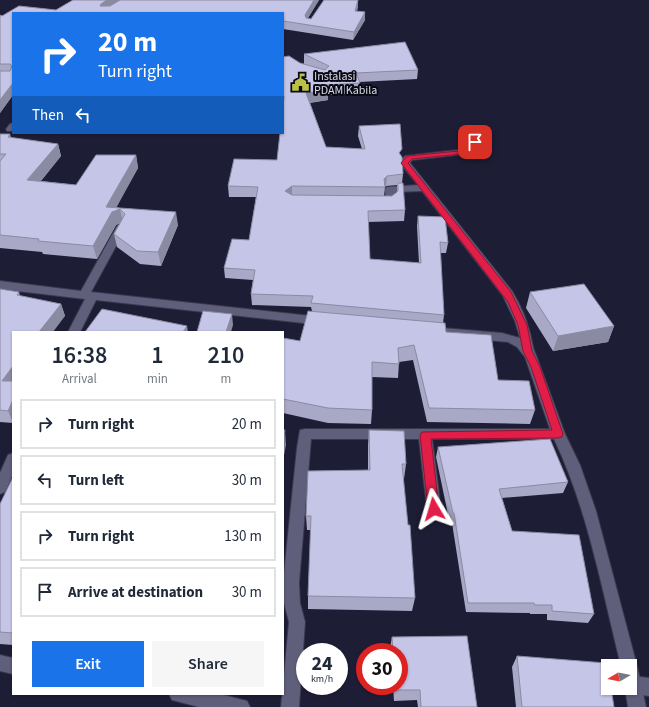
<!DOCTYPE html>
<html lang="en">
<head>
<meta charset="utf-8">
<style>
	:root { --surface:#fff; --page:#f6f6f7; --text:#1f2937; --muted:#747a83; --line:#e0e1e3; --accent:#1a73e8 }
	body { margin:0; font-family:"Source Sans 3",sans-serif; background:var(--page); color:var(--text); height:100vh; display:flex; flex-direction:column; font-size:15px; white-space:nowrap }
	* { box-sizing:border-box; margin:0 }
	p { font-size:13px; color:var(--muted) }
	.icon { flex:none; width:22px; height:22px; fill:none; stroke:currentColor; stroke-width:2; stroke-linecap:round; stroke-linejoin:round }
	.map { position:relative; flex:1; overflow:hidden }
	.panel { position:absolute; left:12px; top:331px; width:272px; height:364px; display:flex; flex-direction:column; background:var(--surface); border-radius:0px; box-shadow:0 1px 3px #0004 }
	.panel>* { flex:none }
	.hud { position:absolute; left:12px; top:12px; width:272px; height:122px; border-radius:0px; box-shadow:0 1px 3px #0004; background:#1a73e8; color:#fff; overflow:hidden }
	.needle { width:26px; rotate:260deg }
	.fabs { position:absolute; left:601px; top:659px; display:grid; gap:8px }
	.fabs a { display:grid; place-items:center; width:36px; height:36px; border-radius:0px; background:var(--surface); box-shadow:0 1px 3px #0004; font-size:20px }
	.speed { position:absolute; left:296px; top:643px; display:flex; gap:8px; font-size:20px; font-weight:700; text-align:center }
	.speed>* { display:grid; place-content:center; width:52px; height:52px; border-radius:50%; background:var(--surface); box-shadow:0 1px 3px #0004; line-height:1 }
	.speed small { font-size:10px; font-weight:400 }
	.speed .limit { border:6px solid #d22; background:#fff; color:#111 }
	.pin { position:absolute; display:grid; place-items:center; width:34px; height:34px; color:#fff; margin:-17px; border-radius:8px; box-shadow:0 2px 6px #0006 }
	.me { position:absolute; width:44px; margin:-22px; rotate:353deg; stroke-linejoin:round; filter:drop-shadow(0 0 3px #0008) }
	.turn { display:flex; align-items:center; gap:14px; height:84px; padding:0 20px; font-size:18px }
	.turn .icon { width:52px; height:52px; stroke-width:2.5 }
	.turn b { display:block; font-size:28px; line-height:34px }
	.then { display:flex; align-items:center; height:38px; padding:0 20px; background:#0003; gap:8px; font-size:15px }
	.eta { display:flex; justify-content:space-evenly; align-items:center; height:68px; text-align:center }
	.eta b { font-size:24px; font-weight:600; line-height:28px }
	.button { display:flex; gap:8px; margin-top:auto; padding:8px 20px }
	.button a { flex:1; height:46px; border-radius:0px; background:var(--accent); color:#fff; font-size:16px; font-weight:600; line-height:46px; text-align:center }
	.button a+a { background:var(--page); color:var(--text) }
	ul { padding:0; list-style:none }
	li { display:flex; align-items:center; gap:12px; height:50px; margin:0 8px 6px; padding:0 12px; border:2px solid var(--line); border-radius:0px }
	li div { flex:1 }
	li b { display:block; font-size:15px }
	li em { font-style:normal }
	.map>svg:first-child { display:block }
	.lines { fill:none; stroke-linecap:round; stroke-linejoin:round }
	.lane-casing { stroke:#3b384d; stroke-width:2 }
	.street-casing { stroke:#3b384d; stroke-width:2 }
	.lane { fill:#5f5f7c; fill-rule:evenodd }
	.street { fill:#5f5f7c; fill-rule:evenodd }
	.wall { fill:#a9a9c7; fill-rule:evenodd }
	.shaded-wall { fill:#8a8aa2 }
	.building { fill:#c5c5e7; stroke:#8a8aa2 }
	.route { fill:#e11d48; stroke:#92132f }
	.labels { text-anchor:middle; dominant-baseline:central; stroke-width:4; stroke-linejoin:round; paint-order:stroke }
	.far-poi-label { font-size:12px; fill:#d8d8e9; stroke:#090913; text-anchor:start }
</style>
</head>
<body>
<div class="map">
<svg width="649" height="707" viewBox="0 0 649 707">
	<rect width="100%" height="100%" fill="#1e1d36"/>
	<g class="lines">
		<defs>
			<path id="lane" d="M633 676 649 678V696L633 694 627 691 626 688H630V678Z"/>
			<path id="street" d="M13 123V131H7L6 129 10 124Z
				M475 140 479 143 473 153 412 160 410 163 512 291C519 303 526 317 529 330 532 339 532 347 536 355L565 434 580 465 596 511 637 666 646 707H628L625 688H630V666H621C602 590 588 510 554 439H432L441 509 439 513 434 515 429 513 427 509 419 439H311L299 583 300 603 305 622 299 707H281L289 622 284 603 283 583 297 448 300 430 305 429H550L525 357 517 347 508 342 431 335 427 334 425 331 427 328 431 327 502 333 520 338 515 321 503 296 422 191 395 192 396 202 391 205 378 203 376 201 381 198 386 199 385 189 387 187 418 185 400 163 405 156 467 149 472 141Z
				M122 223 127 226 91 292 321 317 325 318 327 321 325 324 321 325 96 300 80 332H68L85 299 0 289V281L81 291 117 226Z
				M13 453V474L5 492 0 494V473L8 455Z
				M0 655 13 658V674L0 671Z
				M169 694H220L247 701 250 707H199L172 700Z"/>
		</defs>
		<!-- lane casing -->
		<use href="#lane" class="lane-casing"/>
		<!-- street casing -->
		<use href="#street" class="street-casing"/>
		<!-- lane -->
		<use href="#lane" class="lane"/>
		<!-- street -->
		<use href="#street" class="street"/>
	</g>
	<!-- wall -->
	<path class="wall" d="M73 0H319L308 18 311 19 324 0H358V6L357 11 365 12V20L353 40 283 29V13H13V95L0 113V15L2 16 19 6 56 10Z
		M304 54 418 70 417 79 359 82V93L328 95V100L310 103 326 147 362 149 358 136 359 126 401 155 403 174 402 183 405 210 404 221 368 222 370 259 419 263 417 226 418 216 448 243 446 253H440L444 315 443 323 446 332 498 380 535 410 530 424 427 422 413 360 399 362 398 378 372 377V410L371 424 328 423 283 413V338L300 341 312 311 311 307 252 305 251 294 253 280 225 278 224 268 249 240 256 197H229L228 186 277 160 300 63 304 64ZM397 185V193L392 196H384L385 187 386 186Z
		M0 134H10L11 138 58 144 61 156 41 181 76 185 136 155 138 168 116 207 178 225 161 266 140 264 117 247 114 234 120 223 116 225 97 259 43 254 42 252 0 248Z
		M0 289 19 292 20 296 61 304 65 316 13 332V423L0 422Z
		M530 292 614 326 608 342 553 351 526 308Z
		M369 430 406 464 404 479H403L415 598 412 611 308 609V596L311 530H307L306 516 368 470V445Z
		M438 447 568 482 563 493 502 498 512 531 594 614 588 623 547 620V614H530V613L466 612 452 523 450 524 436 457Z
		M13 477V645L0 644V504Z
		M392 637 477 707H418L417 700 394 701 393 686H399V652H391L390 648Z
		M517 656 614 707H516L512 667Z"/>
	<!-- shaded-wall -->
	<path class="shaded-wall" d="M107 0H122L102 12 100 6 101 4Z
		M314 0H319L305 23V15Z
		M358 0V6L355 19V11Z
		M365 12V20L353 40 354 32Z
		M13 83V95L0 113V100Z
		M328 90V100L306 103V93Z
		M58 144 61 156 31 193 27 180Z
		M136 155 138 168 114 212 120 209 123 222 116 225 97 259 93 246 106 207Z
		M387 176 386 186 385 187 384 179Z
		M292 186V196L285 191Z
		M176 212 178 225 161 266 158 252Z
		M61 304 65 316 53 332H39Z
		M232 314 233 325 231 332H226Z
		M187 326 188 332H183Z
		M614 326 608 342 553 351 558 336Z
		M13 366V385L2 381Z
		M13 400V422L8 411Z
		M285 430 286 445 283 461V440Z"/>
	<!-- building -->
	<path class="building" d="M73 0H107L101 4 100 6H110L120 0H314L305 15 306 18 311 19 324 0H358L355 11 365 12 354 32 283 21V13H13V83L0 100V71H10L12 66 10 64H0V15L2 16 19 6 56 10Z
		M405 42 418 70 356 73 360 83 325 85 328 90 306 93 326 147 365 149 359 126 400 124 402 149 399 153 402 157 403 174 387 176 384 179 385 187 292 186 285 191 292 195 392 196 398 191V183H403L405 210 368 211 370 259 421 263 418 216 445 217 448 243 440 242 444 315 311 303 313 296 251 294 255 270 224 268 232 239 249 240 258 187 228 186 234 159 277 160 280 133H283V108L284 96H283V57L289 56 300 63 325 70 329 66 304 54Z
		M0 134H10L8 137 58 144 27 180 76 185 96 155H136L106 207 176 212 158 252 137 251 114 234 125 214 120 209 112 212 93 246 38 241 39 239 0 235V161L6 154H0Z
		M584 284 614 326 558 336 530 292Z
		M0 289 19 292 17 295 61 304 39 332H13V366L2 381H13V400L8 411 0 410Z
		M102 309 187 326 183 332H85Z
		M203 311 232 314 226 332H197Z
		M308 311 445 323 446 332 491 335 498 380 529 381 535 410 429 408 414 345 398 348 399 364 372 362V410L328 408 283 399V338L300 341Z
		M283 430H285L283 440Z
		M369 430 404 431 406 464H402L408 525H410L415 598 308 596 311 516H306L308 471 370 470Z
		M550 439 568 482 499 489 512 531 579 535 594 614 552 611V605H535L534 603H468L454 513H453L438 447Z
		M13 477V633L0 632V504Z
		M467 636 477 707H421L420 690H396V686H399V652H393L392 637Z
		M517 656 606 663 608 673V688H611L614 707H522Z"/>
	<!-- route -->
	<path class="route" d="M473 141 478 142 472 153 412 159 408 163 511 292 527 325 532 351 540 367 563 434 562 437 558 438 431 439 439 509 438 513 434 514 430 513 428 509 420 435 422 432 552 430 531 367 523 351 518 325 508 302 401 163 406 157 408 156 468 150Z"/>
	<!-- icons -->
	<defs>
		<symbol id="civic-bare" viewBox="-9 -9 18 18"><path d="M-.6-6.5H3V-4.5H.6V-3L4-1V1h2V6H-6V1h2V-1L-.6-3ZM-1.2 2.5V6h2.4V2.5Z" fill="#bac045" stroke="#090913" stroke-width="2.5" paint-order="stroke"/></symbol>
	</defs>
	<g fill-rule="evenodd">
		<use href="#civic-bare" x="288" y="70" width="25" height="25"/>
	</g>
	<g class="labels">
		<!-- far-poi labels -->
		<g class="far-poi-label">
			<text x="314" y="76">Instalasi<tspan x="314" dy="14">PDAM Kabila</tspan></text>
		</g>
	</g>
</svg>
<div class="fabs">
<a><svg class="needle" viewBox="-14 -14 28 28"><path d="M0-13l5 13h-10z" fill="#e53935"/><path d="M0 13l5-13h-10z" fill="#747a83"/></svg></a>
</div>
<div class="speed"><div>24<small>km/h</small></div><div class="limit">30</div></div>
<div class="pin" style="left:475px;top:142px;background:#d93025"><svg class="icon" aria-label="arrive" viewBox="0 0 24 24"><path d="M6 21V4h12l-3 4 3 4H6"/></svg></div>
<svg class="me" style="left:434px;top:509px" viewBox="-20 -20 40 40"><path d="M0-17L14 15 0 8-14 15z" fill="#e11d48" stroke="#fff" stroke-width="4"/></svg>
<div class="hud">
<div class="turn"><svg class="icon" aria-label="right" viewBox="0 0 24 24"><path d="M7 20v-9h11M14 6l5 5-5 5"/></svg><div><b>20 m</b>Turn right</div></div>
<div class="then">Then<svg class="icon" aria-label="left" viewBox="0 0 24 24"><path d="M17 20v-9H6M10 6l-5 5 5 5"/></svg></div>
</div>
<section class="panel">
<div class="eta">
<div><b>16:38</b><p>Arrival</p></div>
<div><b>1</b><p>min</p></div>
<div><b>210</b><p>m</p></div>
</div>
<ul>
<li><svg class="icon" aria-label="right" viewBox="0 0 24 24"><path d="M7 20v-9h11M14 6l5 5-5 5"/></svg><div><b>Turn right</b></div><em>20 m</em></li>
<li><svg class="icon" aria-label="left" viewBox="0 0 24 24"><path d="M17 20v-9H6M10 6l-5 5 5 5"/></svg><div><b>Turn left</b></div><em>30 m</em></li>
<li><svg class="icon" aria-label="right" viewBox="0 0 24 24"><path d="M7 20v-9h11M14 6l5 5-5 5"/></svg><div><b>Turn right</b></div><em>130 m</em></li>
<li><svg class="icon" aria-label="arrive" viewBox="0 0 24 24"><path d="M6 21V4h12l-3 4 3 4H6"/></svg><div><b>Arrive at destination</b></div><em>30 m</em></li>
</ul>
<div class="button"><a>Exit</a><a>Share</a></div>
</section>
</div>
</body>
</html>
